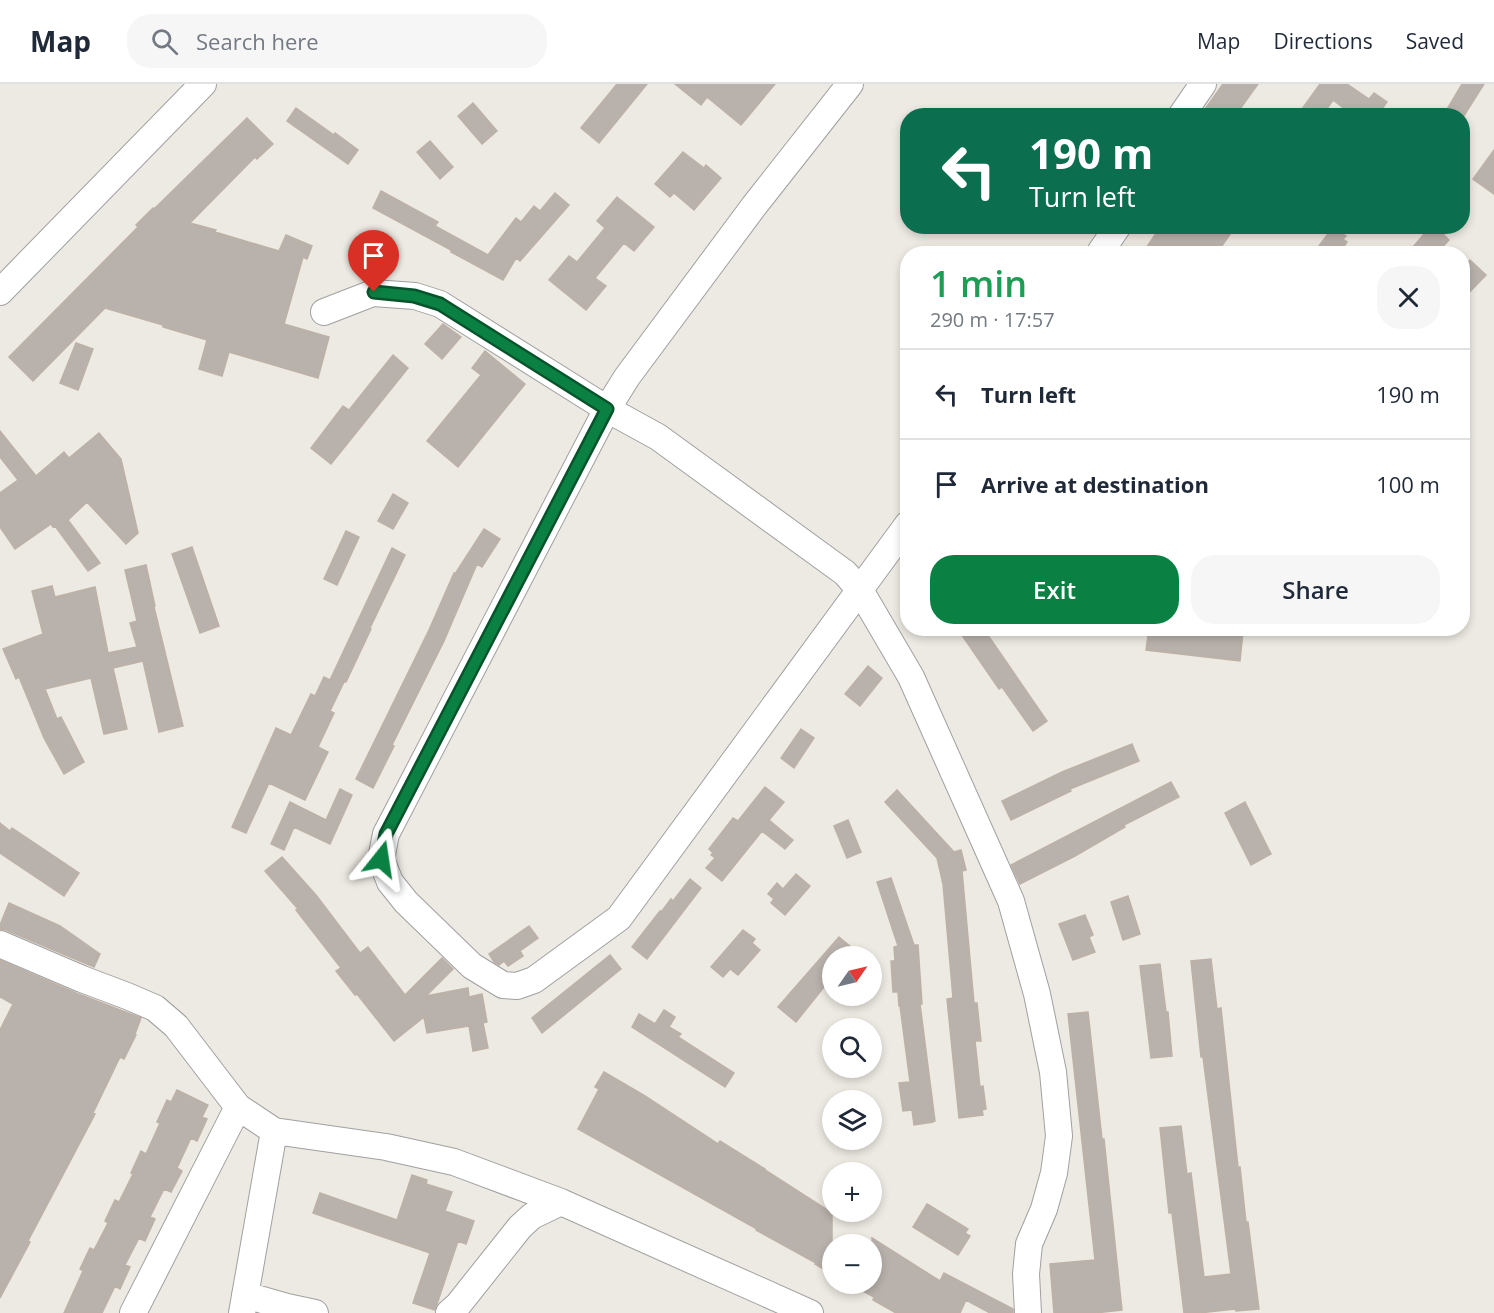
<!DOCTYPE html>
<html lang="en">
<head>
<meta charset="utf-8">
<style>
	:root { --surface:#fff; --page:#f6f6f7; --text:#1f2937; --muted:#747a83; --line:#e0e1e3; --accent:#0b8043 }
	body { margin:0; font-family:"Open Sans",sans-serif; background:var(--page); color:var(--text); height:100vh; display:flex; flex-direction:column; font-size:22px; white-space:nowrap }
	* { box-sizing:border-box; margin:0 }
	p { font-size:20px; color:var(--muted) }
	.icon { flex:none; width:33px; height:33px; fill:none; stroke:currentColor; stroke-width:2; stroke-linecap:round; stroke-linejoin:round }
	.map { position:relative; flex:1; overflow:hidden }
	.side { position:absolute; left:900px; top:162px; width:570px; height:390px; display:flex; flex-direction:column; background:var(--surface); border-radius:24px; box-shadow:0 3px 9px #0003 }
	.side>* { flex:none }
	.banner { position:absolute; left:900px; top:24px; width:570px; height:126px; border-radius:24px; box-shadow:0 3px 9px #0003; background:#0b6e4f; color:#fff; overflow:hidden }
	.needle { width:39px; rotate:56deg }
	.tools { position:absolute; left:822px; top:862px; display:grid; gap:12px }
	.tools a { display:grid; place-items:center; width:60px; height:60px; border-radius:50%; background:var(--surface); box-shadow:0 3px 9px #0003; font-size:30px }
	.pin { position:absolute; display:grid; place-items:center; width:51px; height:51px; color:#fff; margin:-62px -26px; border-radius:50% 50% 50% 0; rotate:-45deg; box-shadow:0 0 6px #0007 }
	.pin .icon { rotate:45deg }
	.me { position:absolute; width:66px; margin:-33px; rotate:15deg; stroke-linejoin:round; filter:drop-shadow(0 0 4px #0008) }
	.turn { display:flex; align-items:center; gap:21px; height:126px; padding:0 30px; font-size:27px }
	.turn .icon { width:78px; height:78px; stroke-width:2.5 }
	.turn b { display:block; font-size:42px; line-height:51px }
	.round { display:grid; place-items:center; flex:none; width:63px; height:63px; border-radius:24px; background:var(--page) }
	.head { display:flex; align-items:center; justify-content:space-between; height:102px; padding:0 30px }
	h1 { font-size:36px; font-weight:600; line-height:45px; color:#1e9e55 }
	.button { display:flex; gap:12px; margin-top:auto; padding:12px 30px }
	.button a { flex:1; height:69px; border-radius:24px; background:var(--accent); color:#fff; font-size:24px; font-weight:600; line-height:69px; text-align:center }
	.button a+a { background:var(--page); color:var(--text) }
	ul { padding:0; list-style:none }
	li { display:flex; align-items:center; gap:18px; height:90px; padding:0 30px; border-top:2px solid var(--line) }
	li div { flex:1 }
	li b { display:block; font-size:22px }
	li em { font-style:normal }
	header { display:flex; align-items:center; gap:36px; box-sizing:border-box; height:84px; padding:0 30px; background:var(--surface); border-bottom:2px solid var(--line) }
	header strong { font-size:28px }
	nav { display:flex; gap:33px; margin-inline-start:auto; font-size:21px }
	.search { width:420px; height:54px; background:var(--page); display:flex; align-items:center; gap:15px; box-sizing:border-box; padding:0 21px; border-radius:24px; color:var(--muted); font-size:22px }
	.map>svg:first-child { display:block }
	.building { fill:#b9b2ac; stroke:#bdb1a7; stroke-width:1.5 }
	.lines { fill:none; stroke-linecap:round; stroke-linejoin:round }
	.minor-casing { stroke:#a0a0a0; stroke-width:28 }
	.minor { stroke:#fff; stroke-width:26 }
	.route-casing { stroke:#07532c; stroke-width:15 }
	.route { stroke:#0b8043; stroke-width:10 }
</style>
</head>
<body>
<header>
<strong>Map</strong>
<div class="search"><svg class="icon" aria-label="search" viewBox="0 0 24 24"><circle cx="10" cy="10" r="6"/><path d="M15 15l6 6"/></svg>Search here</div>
<nav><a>Map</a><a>Directions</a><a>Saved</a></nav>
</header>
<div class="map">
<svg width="1494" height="1229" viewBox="0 0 1494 1229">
	<rect width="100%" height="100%" fill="#edeae3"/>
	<!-- building -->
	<path class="building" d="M617 0H647L599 59 581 44Z
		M675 0H775L741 41 707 13 701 21Z
		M1223 0H1258L1235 32H1200Z
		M1320 0H1347L1369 15 1374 9 1387 18 1377 32H1354L1333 16 1322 32H1297Z
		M1462 0H1484L1462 35V32H1454L1446 27Z
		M473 19 497 47 482 60 458 32Z
		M296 24 334 51 335 49 358 66 348 80 287 37Z
		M247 34 273 60 257 75 255 73 190 139 216 146 215 148 279 167 286 151 312 162 307 175 303 173 284 240 329 253 318 294 229 268 222 292 199 285 207 256 163 243V241L105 224 33 297 9 273 138 143 136 141 153 124 154 125Z
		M430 57 453 83 440 95 417 68Z
		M1494 66V110L1473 95Z
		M683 68 704 84 706 81 721 94 694 126 674 109 670 113 655 100Z
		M381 107 438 138 435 142 488 171 516 134 521 138 534 122 540 127 555 109 569 121 520 177 516 174 503 196 451 168V166L373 124Z
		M617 113 654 143 634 167 624 159 595 194 606 202 586 226 549 196 569 172 577 178 605 144 597 137Z
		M1161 142H1236L1216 170H1142Z
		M1431 142H1435L1449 156 1436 170H1407Z
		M1333 143 1346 152 1343 155 1347 158 1339 170H1313Z
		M1470 176 1486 191 1462 216V184Z
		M443 240 461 253 442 275 425 260Z
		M76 259 93 265 78 306 60 299Z
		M485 267 525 300 458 383 427 357 481 291 472 284Z
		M393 271 408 284 331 380 311 364 343 322 349 326Z
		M0 347 36 392 64 368 69 374 99 349 121 375 138 449 126 460 87 418 68 436 100 479 88 487 55 442 53 443 51 440 15 465 0 443V409L18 396 0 373Z
		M393 410 408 419 393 445 378 437Z
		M484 445 500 455 482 483 477 480 444 557 392 661 394 662 373 704 356 695 429 546 454 489 455 490Z
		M346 447 359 453 337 501 324 495Z
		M192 463 219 542 200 549 172 470Z
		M392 464 405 471 370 544 371 545 346 598H344L330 627 334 629 318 663 328 668 305 716 269 699 246 749 232 743 276 644 291 651 311 610 315 612 324 593 330 596Z
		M146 481 155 522 154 523 183 642 159 648 143 577 113 584 127 645 104 650 91 594 45 605 57 635 61 633 84 678 64 690 44 654 19 593 16 595 3 565 43 550 32 507 52 502 55 513 95 503 108 569 137 563 130 539 137 537 125 486Z
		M957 544H983L1047 637 1033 647 1002 603 999 605Z
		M1149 544H1210L1243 548 1240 577 1146 566Z
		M868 582 882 594 860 622 845 610Z
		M801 645 814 654 794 684 781 674Z
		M1132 660 1139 677 1070 705 1071 707 1011 736 1002 717 1062 688Z
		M1171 698 1179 713 1124 741 1125 743 1075 772 1020 800 1011 781Z
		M765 703 784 718 769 736 793 756 785 765 762 747 722 797 706 784 715 774 711 771 713 769 709 765 733 734 738 737Z
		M340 705 352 711 330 760 294 743 284 766 271 760 290 718 326 736Z
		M897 706 954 768 961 766 966 786 962 787 974 919H977L981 957H975L980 1003 983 1002 986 1025 982 1026 983 1031 959 1034 947 915 953 914 943 800 937 774 885 718Z
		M1245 718 1271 770 1251 781 1225 729Z
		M848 736 861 768 847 774 834 742Z
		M0 739 10 747 12 744 79 789 64 812 0 769Z
		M282 773 316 811 360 869 368 863 405 911 442 874 453 885 426 912 468 904 469 913 482 910 487 938 483 939 488 964 473 967 469 942 427 949 424 933 394 957 357 910 355 911 336 887 341 884 296 826 298 825 265 787Z
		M796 790 810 802 785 831 771 819 774 815 768 810 777 799 783 805Z
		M891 794 914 861H918L922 920H920L935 1037H933V1038L914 1041 912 1026 903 1027 899 999 910 998 900 922H899L898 908H893L891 877H895L894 863 898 862 877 798Z
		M690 795 701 804 647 875 632 863 660 827H662L671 815 673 817Z
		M1128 812 1140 850 1123 856 1111 818Z
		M9 819 60 842 100 870 94 883 6 846 0 845V841Z
		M1085 831 1093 851 1089 853 1095 868 1073 876 1059 840Z
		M529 842 538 854 520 867 523 872 508 882 504 877 499 881 494 878 489 870Z
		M743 846 755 855 752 859 760 866 738 891 730 885 723 893 711 883Z
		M839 853 863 873H832V893L796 938 778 923Z
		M610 871 621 885 542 949 532 934Z
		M1211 875 1217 925 1221 924 1238 1083H1240L1246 1138H1248L1259 1225 1236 1227 1235 1225 1199 1229H1184L1172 1129H1169L1160 1044 1181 1042 1187 1090 1191 1089 1204 1193 1231 1190 1203 973H1201L1191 877Z
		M0 876 76 909 141 934 135 950 136 951 124 975 120 973 93 1029 95 1030 28 1157 30 1158 0 1214V946L13 920 0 913Z
		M1160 880 1166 928H1168L1172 972 1151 974 1140 882Z
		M664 926 675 933 669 943 681 950 678 953 734 989 725 1003 632 943 639 930 655 940Z
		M1088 928 1102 1055H1104L1122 1226 1095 1229H1054L1050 1180 1095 1176 1068 930Z
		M604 988 645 1012 718 1060 720 1057 765 1085V1086L832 1129V1190L815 1180 816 1179 756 1146 757 1145 578 1045 599 1005 595 1003Z
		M177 1006 208 1021 202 1033 207 1035 197 1057 191 1054 177 1084 182 1087 171 1108 164 1105 150 1133 155 1135 145 1157 139 1154 125 1181 130 1183 120 1205 115 1202 102 1229H64L83 1187 80 1185 90 1164 94 1166 108 1139 105 1137 115 1116 119 1118 133 1090 131 1089 141 1067 146 1070 160 1039 157 1038 167 1016 171 1018Z
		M412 1091 427 1096 426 1100 452 1108 445 1127 474 1137 466 1160 458 1157 435 1226 413 1219 430 1169 313 1129 320 1109 397 1136Z
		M927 1120 968 1145 965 1149 970 1152 958 1171 913 1143Z
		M872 1154 940 1197 944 1189 1013 1225V1229H990L966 1216 960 1229H896L873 1216 874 1213 850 1200H872Z"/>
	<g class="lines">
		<defs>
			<path id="minor" d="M850 0 754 122 627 293 607 325 386 750 381 775 390 798 406 818 472 882 503 901 517 902 534 896 619 834 908 440
				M1181 32 1203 0
				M1099 170 1118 142
				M0 208 203 0
				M324 228 373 209 415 212 440 220 607 325 658 353 845 489 860 506 911 593 1011 817 1037 910 1053 988 1059 1052 1054 1089 1044 1125 1029 1160 1026 1190 1028 1229
				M0 860 82 895 127 912 155 924 176 942 238 1023 274 1047 242 1229
				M274 1047 386 1063 454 1078 561 1118 810 1229
				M245 1211 287 1223 315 1229
				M133 1229 238 1023
				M449 1229 458 1221 520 1143 532 1132 561 1118"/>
		</defs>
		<!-- minor casing -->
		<use href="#minor" class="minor-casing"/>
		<!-- minor -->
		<use href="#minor" class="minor"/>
	</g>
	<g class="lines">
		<defs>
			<path id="route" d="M374 208 414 212 440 220 607 325 386 750 381 775"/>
		</defs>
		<!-- route casing -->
		<use href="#route" class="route-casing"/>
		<!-- route -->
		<use href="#route" class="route"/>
	</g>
</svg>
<div class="tools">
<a><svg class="needle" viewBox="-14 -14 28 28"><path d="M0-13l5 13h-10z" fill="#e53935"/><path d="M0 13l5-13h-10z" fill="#747a83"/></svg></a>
<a><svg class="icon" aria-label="search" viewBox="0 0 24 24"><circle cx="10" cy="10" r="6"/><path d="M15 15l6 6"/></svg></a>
<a><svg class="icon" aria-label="layers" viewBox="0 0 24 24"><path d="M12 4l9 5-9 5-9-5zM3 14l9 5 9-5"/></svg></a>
<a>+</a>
<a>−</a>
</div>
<div class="pin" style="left:374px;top:208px;background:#d93025"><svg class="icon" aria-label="arrive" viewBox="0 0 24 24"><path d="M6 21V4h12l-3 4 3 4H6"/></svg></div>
<svg class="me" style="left:381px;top:775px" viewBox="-20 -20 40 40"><path d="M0-17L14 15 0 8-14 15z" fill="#0b8043" stroke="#fff" stroke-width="4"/></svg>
<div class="banner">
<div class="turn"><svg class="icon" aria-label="left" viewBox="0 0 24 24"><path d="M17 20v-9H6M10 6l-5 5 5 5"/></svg><div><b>190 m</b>Turn left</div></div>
</div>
<section class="side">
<div class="head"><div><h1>1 min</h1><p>290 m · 17:57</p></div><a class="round"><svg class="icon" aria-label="close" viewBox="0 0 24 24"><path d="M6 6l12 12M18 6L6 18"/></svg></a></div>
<ul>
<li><svg class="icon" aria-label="left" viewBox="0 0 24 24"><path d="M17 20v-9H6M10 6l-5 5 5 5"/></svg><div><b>Turn left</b></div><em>190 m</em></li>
<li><svg class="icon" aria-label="arrive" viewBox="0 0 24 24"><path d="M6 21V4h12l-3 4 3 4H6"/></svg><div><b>Arrive at destination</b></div><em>100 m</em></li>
</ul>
<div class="button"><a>Exit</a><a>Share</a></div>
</section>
</div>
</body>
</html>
